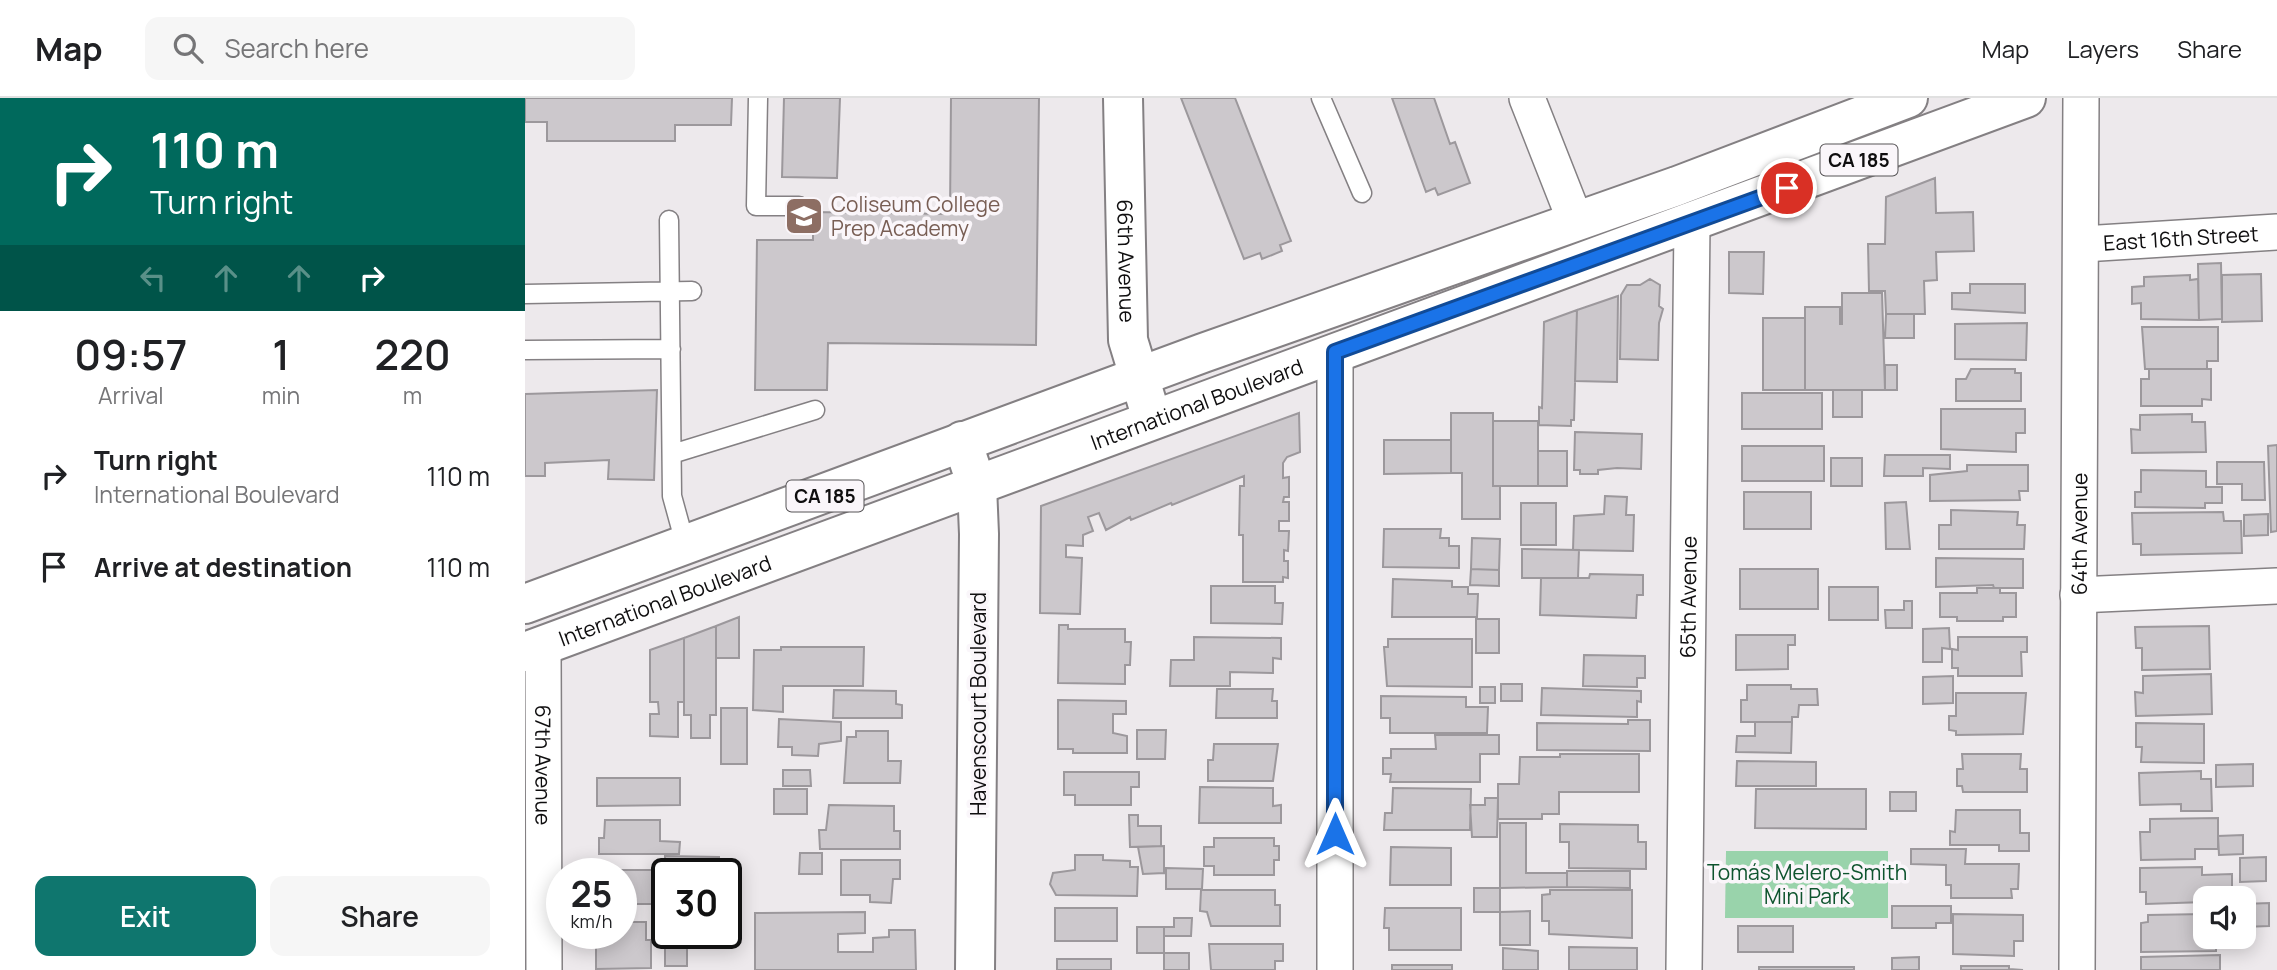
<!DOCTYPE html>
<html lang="en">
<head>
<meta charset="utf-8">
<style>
	:root { --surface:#fff; --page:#f6f6f6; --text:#202124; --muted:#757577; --line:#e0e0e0; --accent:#0f766e }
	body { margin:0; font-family:Manrope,sans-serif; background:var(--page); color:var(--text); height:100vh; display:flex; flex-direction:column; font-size:26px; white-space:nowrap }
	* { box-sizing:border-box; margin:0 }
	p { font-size:23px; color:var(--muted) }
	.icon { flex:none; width:38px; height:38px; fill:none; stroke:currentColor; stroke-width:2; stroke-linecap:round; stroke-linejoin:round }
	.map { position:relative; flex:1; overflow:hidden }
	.drawer { display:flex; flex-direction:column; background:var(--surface); width:525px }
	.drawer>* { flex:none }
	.top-card { background:#00695c; color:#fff; overflow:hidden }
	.controls { position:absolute; left:1668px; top:788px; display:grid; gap:14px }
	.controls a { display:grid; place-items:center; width:63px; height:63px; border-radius:14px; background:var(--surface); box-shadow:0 4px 18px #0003; font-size:35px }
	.speed { position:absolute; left:21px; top:760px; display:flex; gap:14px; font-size:35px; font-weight:700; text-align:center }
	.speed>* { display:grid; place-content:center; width:91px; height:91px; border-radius:50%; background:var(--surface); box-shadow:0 4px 18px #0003; line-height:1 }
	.speed small { font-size:18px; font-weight:400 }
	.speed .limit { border:4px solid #111; border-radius:10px; background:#fff; color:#111 }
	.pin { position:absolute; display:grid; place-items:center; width:60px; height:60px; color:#fff; margin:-30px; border:4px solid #fff; border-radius:50%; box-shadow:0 2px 7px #0007 }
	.me { position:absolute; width:77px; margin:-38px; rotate:0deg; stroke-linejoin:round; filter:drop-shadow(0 0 5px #0008) }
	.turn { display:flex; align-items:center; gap:24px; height:147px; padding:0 35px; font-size:32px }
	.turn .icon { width:91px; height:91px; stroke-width:2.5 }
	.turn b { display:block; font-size:49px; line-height:60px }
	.lanes { display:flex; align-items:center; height:66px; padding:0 35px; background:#0003; justify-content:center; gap:35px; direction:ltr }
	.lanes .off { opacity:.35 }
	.eta { display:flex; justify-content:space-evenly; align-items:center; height:119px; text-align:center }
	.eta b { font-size:42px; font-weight:600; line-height:49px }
	.action { display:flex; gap:14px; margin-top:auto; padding:14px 35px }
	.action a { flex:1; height:80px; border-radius:14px; background:var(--accent); color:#fff; font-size:28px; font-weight:600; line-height:80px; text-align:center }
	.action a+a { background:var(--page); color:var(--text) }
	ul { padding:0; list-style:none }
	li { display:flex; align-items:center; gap:21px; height:91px; padding:0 35px }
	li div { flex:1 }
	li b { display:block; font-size:26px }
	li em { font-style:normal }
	header { display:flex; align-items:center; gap:42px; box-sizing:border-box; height:98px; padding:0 35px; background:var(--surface); border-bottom:2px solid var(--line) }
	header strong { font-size:33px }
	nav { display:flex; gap:38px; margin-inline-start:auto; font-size:24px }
	.search { width:490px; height:63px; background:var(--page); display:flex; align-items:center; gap:18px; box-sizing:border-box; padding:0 24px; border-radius:14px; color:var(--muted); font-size:26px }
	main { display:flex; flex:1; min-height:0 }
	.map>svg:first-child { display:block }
	.green { fill:#99d3ab }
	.building { fill:#ccc8cc; stroke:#9c989c; stroke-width:2 }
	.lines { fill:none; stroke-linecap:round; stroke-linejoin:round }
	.lane-casing { stroke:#848083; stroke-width:21 }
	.street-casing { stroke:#848083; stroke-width:38 }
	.secondary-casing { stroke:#848083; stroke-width:42 }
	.primary-casing { stroke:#848083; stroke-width:42 }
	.lane { stroke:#fff; stroke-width:18 }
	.street { stroke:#fff; stroke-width:35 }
	.secondary { stroke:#fff; stroke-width:38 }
	.primary { stroke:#fff; stroke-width:38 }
	.route-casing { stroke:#114b97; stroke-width:18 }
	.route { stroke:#1a73e8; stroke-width:12 }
	.labels { text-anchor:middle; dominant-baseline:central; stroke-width:7; stroke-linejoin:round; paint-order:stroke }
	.shield { fill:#faf6fa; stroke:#565456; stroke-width:2 }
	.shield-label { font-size:19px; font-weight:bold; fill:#0f0e0f }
	.education-label { font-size:21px; fill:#785e54; stroke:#faf6fa; text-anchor:start }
	.street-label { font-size:21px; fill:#0f0e0f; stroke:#faf6fa }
	.park-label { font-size:21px; fill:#0e542e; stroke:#faf6fa }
</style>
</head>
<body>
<header>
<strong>Map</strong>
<div class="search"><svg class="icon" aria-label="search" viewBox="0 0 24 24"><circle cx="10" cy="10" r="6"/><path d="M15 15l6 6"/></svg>Search here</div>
<nav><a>Map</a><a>Layers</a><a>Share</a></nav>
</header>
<main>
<section class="drawer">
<div class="top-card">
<div class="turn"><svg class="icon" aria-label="right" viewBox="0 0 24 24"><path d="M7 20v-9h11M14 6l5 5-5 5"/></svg><div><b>110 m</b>Turn right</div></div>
<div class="lanes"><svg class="icon off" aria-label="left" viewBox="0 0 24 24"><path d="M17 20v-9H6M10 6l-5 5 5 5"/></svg><svg class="icon off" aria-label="ahead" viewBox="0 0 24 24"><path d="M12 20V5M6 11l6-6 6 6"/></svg><svg class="icon off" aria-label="ahead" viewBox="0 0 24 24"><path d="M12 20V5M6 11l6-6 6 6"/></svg><svg class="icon" aria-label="right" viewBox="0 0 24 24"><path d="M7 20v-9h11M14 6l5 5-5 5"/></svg></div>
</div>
<div class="eta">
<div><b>09:57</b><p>Arrival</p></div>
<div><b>1</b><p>min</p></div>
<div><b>220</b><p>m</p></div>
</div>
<ul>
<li><svg class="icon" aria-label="right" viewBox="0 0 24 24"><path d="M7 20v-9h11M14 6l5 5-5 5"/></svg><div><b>Turn right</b><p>International Boulevard</p></div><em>110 m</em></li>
<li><svg class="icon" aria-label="arrive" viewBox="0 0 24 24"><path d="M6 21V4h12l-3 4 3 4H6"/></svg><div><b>Arrive at destination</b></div><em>110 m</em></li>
</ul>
<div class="action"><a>Exit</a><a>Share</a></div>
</section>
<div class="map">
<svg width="1752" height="872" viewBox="0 0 1752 872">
	<rect width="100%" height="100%" fill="#ede9ec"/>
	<!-- green -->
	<path class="green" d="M1201 753H1363V820H1200Z"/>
	<!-- building -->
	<path class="building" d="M0 0H207L206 27H150V43H22V24H0Z
		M259 0H315L312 80 257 79Z
		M426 0H514L511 247 303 245 302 292H230L232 142H288V114L425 116Z
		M656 0H710L766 143 755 147 757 153 737 161 735 155 719 161Z
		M867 0H909L925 46 930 44 945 85 913 97 910 90 901 94Z
		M1410 80 1411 115 1448 114 1449 153 1411 154 1412 182 1399 183 1400 216H1361L1360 193H1344L1343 146H1360L1361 99Z
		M1204 154H1239L1238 196 1204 195Z
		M1696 165 1697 221 1674 222 1673 166Z
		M1736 176 1737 223 1697 224V177Z
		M1665 177V182L1673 181 1674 222 1616 221V205L1607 206V189L1619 188V179Z
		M1125 181 1135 187 1134 208 1138 211 1134 225 1133 262 1095 261 1096 197 1102 187H1115Z
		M1445 186H1500V215L1427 211V195H1445Z
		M1317 195H1357L1360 292H1280V209H1315V226H1317Z
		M1093 198 1092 284 1050 283 1052 212Z
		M1052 212 1049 322H1046V328L1014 327V309L1017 310 1019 224Z
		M1361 216H1389V240H1360Z
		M1238 220H1280V292H1238Z
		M1502 225 1501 262 1430 261V226Z
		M1617 229H1693V263H1682V271H1620Z
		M1360 267H1372V292H1360Z
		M1446 271H1490V275H1496V303H1431V281H1441Z
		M1624 271H1686V302L1677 301V308H1616V281H1624Z
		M132 292 129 382 83 381 84 362 20 365V378H0V296Z
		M1308 292H1337V319H1308Z
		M1217 295H1297V331H1217Z
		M1416 311H1500V335H1491V354L1416 351Z
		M774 315 775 354 762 359 758 365V380L764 379V399H759L758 404H764V423H754V433H764L763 453 759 452V463H763V480L758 479V484H718V437H714L715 388H719V378L647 407 646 405 606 422 605 419 581 432 574 415 563 419 568 433 558 437V448L541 447V459L557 460 555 516 515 515 516 408Z
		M926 315H968V388H975V421H937V375H926Z
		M1667 316V324H1680L1681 354 1607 355 1606 331 1615 332V317Z
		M968 323H1013V388H968Z
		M1050 334 1117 336 1116 371 1092 370 1073 372V376H1055V372H1049Z
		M859 342H926V375L859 376Z
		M1752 347V433L1746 434 1743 348Z
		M1217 348H1299V383H1217Z
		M1013 353H1042V388H1013Z
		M1360 357H1425V371L1398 370V378H1359Z
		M1306 360H1337V388H1306Z
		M1692 364H1739L1740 402H1717V386H1692Z
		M1442 367H1503V393H1494L1495 402 1405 403V377L1442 373Z
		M1616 372 1681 373V389H1697V405H1680V410L1610 409V394H1616Z
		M1219 394H1286V431H1219Z
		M1080 398 1102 399 1101 417H1109L1108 453 1048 452 1049 418 1079 416Z
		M1381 404 1385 451H1361L1360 405Z
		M996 405H1031V447H996Z
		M1426 412 1493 414 1492 427H1500L1499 451H1414V427H1426Z
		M1698 414 1699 423H1716L1717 455 1616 457V446H1608L1607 415Z
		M1743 416V437L1719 438V417Z
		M859 431H916L915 440H924V448H934V470L858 469Z
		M947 440 975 441 974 472 946 471Z
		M997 451 1054 452 1053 480H997Z
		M1411 460 1498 461V490H1469L1468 487 1411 489Z
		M946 471 974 472V488L945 487Z
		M1215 471H1293V511H1215Z
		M1065 476 1118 477V497H1112L1111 520 1015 517 1016 480H1064Z
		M868 481 927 483V489H943V496H953L952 519H867Z
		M686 488H750V505H758L757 526 686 525Z
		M1304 489H1353V522H1304Z
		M1452 490H1475V495H1491V519H1478V523H1432V519H1415V495H1452Z
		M1379 503H1387V530H1361L1360 512H1379Z
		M214 519V560H191V528Z
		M951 521H974V555H951Z
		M534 527H543V531H600V544H606L605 567H600V586L533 585Z
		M191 528V617H185V640H166V617H159V540Z
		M1684 528 1685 571 1617 572V550H1611L1610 529Z
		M1424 530 1425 551 1417 550V564H1398V531Z
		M1211 537H1270V547H1263V571L1211 572Z
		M669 539 756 540V561L748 560V575L705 574V588H645L646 562H669Z
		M1433 539H1502V554H1496L1497 578H1433V570H1427V551L1433 552Z
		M159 540V604H153V639L125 638V616H134L133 604H125V552Z
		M863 541H947V589L862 588 859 549H863Z
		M256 549H339L338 588H258V614L228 612 229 552H256Z
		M1059 557 1120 558V580H1112V589L1058 588Z
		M1686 576 1687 616 1611 618 1610 594 1618 595V578Z
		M1428 578V605L1398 606V579Z
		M976 586H997V603H976Z
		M1222 587H1266V591H1292L1293 607H1274L1273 619H1267V624H1216V602H1222Z
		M955 589H970V605H955Z
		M1017 590 1116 593V604L1112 603V619L1016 617Z
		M692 591H748L747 603H752V620H691Z
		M309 592 371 593V606L377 607V620H308Z
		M1431 595H1501L1498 636 1431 637V633L1424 632V618H1431Z
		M856 598 941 599V609H963L962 635H865V620H856Z
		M533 602 601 603V616H588V635L602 638V655H548V651H533Z
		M196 610H222V666H196Z
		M254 621 316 624V643L294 646 293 658 267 657V649H253Z
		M1103 622H1125V653L1012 652V625L1103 626Z
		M1230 624H1267L1266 655 1211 654 1212 638H1230Z
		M1611 625 1679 626V665L1616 664 1617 649H1611Z
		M612 632H641L640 661H612Z
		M331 633H363V663H376L375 685H319L322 639H331Z
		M910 637H974V656H955V684H865L866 676H858V660H866V651H911Z
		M689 646H753L748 683H683V662H688Z
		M1035 656H1114V694H1034V716H1017V721H973V686H994L995 659H1035Z
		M1437 656H1496L1495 671H1502V694H1438L1437 688H1432V671H1438Z
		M1212 663 1291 664V688H1211Z
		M1728 666V688L1691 689V667Z
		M258 672H285L286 688H258Z
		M1676 673V681H1686L1687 713H1656V706L1615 707 1614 675Z
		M539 674H614V689H606V707H550V697H539Z
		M72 680H155V707L72 708Z
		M675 689 748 690V708L756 707V725H674Z
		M868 690 946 691 945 732H859L860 715H867Z
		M249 691H282V716H249Z
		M1231 691H1341V731L1230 730Z
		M1365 694H1391V713H1365Z
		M960 700H973L972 739H947L945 707H960Z
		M304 707 369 708V733H375V751H295L294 732H301Z
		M1431 712H1495V735H1504V753H1474V747H1425V733L1430 734Z
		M604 717H613V728H636V748L605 749Z
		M1693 720V751H1670V761L1616 762 1615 734H1625V721Z
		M80 722H135V743L155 744 154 756H74V740H79Z
		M975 725H1001V775H1042V789L975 790Z
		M1035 726 1113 727V744H1121V771L1044 770V744H1035Z
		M1718 737V756L1694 757 1693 738Z
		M689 740H749V748H754V762H749V777H689V768H679V749H689Z
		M639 748V775L618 776 613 749Z
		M866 749 926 750V787H865Z
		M1386 751H1441L1440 766H1494L1493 791H1486L1487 800H1426V787H1421V767L1386 766Z
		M275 755H297V776H274Z
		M550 757H578V762L605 763V769H613L612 798 531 797 525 786 528 775 550 772Z
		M140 758 194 759V775H142V806H96V775H69V767H82L81 772H140Z
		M1741 759V783L1715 784V760Z
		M316 762H375V781H368L366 805 345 804V797H316Z
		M1677 769V777L1707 776V800H1680V804L1621 806V794H1615V770Z
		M641 770 678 771 677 791H641Z
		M1042 773H1105V790L1042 789Z
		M949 790H975V814H949Z
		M676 792H750V807H755V828H686L682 814 675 813Z
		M1025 792H1107V840L1024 836V823H1017V797L1025 796Z
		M1744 805V828L1718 829V806Z
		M1367 808H1426V825H1411V830H1367Z
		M530 810H592V843H530Z
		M860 810H936V852H864V830H859Z
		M135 811H142V835H165H135Z
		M1005 813V847H975V814Z
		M340 814V835L313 836V854H348V840L364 839V832H390L391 872H230V815Z
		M1428 816 1498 817V843H1489V858L1428 856Z
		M1680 816V838H1691V853L1616 854V825L1623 824V817Z
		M649 820H667L666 838H639V829H649Z
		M96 824H121V842H126V870L71 871V835H96Z
		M1213 828H1268V854H1213Z
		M612 829H639V855H612Z
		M140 841H162V868H140Z
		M684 846H758V863H750V872H686Z
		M1044 849 1112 850V872H1044Z
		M978 850 1013 853V872H978Z
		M639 855H664V872H639Z
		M1695 857V872H1616V859Z
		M1394 859V872H1367V860Z
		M532 861H586V872H532Z
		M867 867H927V872H867Z
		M1436 868H1484V871L1498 872H1436Z
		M1234 869H1329V872H1234Z"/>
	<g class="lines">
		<defs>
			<path id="lane" d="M233 0 231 108H274
				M796 0 837 95
				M144 122 147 398 161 449
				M0 196 167 193
				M0 252 146 251
				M147 356 290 312"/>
			<g id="street">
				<path d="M1002 0 1050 122"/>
				<path id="s1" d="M1558 146 1752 134"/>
				<path d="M1553 497 1752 488"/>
				<path id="s2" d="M18 548 19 872"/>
				<path d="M810 872V254"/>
				<path id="s3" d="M1159 872 1167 125"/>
				<path id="s4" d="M1552 872 1556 0"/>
			</g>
			<g id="secondary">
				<path id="s5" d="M598 0 603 242 627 321"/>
				<path d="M437 343 452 388 454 436 450 872"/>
			</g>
			<g id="primary">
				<path d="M0 506 678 255 1152 88 1383 0"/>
				<path id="s6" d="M0 554 1501 0"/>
			</g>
		</defs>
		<!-- lane casing -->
		<use href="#lane" class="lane-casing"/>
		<!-- street casing -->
		<use href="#street" class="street-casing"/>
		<!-- secondary casing -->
		<use href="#secondary" class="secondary-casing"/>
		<!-- primary casing -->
		<use href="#primary" class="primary-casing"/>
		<!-- lane -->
		<use href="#lane" class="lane"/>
		<!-- street -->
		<use href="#street" class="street"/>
		<!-- secondary -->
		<use href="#secondary" class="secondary"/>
		<!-- primary -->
		<use href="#primary" class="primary"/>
	</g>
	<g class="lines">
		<defs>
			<path id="route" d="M810 736V254L1262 90"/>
		</defs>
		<!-- route casing -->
		<use href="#route" class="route-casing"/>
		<!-- route -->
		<use href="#route" class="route"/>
	</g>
	<!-- icons -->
	<defs>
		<symbol id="school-square" viewBox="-11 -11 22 22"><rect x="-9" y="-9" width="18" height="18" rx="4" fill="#8d6e63" stroke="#faf6fa"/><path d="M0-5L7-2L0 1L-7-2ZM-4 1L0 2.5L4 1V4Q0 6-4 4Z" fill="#fff"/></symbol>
	</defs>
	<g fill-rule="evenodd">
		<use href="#school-square" x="257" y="96" width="44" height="44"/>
	</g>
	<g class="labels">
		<!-- shield labels -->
		<g class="shield">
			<rect x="1295.5" y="46.5" width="77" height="31" rx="5"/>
			<rect x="261.5" y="382.5" width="77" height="31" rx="5"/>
		</g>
		<g class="shield-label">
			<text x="1334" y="62">CA 185</text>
			<text x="300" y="398">CA 185</text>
		</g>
		<!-- education labels -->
		<g class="education-label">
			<text x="306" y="106">Coliseum College<tspan x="306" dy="24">Prep Academy</tspan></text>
		</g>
		<!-- street labels -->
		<g class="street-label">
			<text stroke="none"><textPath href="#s1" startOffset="98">East 16th Street</textPath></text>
			<text stroke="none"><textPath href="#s5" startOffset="163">66th Avenue</textPath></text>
			<text stroke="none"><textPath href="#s6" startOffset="716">International Boulevard</textPath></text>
			<text stroke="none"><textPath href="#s4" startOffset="436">64th Avenue</textPath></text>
			<text stroke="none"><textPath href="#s3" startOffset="373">65th Avenue</textPath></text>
			<text stroke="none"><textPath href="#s6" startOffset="149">International Boulevard</textPath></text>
			<text transform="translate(453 606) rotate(-90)">Havenscourt Boulevard</text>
			<text stroke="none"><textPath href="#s2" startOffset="119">67th Avenue</textPath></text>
		</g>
		<!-- park labels -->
		<g class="park-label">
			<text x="1282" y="774">Tomás Melero-Smith<tspan x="1282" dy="24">Mini Park</tspan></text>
		</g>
	</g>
</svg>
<div class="controls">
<a><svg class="icon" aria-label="sound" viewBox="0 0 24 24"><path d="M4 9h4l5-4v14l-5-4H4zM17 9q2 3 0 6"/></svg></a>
</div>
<div class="speed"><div>25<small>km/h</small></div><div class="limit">30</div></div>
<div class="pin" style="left:1262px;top:90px;background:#d93025"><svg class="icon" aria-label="arrive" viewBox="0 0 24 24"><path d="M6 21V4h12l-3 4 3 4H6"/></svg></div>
<svg class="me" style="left:810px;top:736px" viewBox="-20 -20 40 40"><path d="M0-17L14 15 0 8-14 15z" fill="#1a73e8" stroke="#fff" stroke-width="4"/></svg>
</div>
</main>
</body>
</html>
